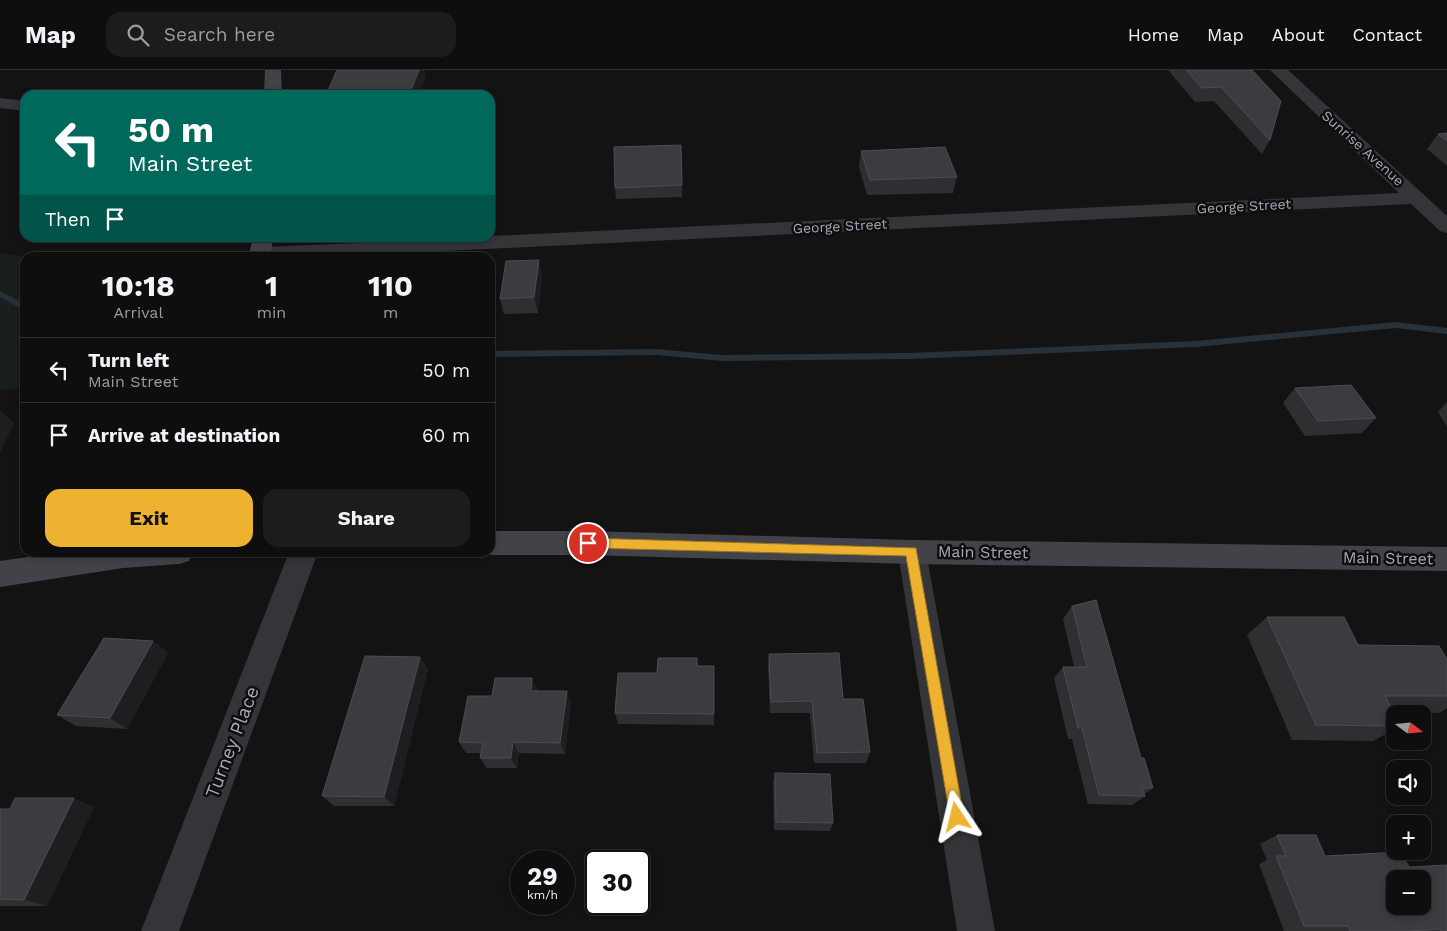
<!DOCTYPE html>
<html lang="en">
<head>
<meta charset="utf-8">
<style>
	:root { --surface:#0e0e0f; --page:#1c1c1d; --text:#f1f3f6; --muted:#9b9c9e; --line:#2e2e2f; --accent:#eeb231 }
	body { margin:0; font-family:"Work Sans",sans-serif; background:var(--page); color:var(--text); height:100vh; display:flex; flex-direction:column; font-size:19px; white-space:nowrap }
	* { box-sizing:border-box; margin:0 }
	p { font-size:16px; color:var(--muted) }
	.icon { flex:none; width:28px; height:28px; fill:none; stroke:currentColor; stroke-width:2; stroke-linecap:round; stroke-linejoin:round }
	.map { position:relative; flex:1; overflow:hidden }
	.drawer { position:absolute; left:20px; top:182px; width:475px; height:305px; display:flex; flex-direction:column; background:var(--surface); border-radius:15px; box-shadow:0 2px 8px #0003,0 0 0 1px var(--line) }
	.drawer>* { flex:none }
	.guide { position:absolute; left:20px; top:20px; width:475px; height:152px; border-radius:15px; box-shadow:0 2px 8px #0003,0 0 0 1px var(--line); background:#00695c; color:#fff; overflow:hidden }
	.needle { width:32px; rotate:106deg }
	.buttons { position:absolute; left:1386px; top:635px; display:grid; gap:10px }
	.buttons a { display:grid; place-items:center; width:45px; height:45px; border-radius:10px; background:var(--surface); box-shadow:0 2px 8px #0003,0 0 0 1px var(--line); font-size:25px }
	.speed { position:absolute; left:510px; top:780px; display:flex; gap:10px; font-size:25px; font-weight:700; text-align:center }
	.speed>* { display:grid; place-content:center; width:65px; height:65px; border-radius:50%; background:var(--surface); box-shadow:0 2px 8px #0003,0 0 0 1px var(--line); line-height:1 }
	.speed small { font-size:12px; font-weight:400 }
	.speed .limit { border:2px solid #111; border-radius:8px; background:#fff; color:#111 }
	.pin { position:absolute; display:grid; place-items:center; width:42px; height:42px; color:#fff; margin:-21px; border:2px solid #fff; border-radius:50%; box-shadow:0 1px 5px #0007 }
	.me { position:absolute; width:55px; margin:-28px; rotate:350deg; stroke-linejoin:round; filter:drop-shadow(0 0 4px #0008) }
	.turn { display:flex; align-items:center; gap:18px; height:105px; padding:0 25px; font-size:22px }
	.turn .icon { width:65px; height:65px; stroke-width:2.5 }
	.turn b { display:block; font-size:35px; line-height:42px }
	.then { display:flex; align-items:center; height:48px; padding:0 25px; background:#0003; gap:10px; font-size:19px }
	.eta { display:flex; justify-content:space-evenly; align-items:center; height:85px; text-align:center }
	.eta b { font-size:30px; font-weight:700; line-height:35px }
	.button { display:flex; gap:10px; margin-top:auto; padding:10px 25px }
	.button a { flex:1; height:58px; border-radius:15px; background:var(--accent); color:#111; font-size:20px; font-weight:700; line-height:58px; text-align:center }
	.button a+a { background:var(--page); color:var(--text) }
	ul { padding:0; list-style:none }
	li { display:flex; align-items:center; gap:15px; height:65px; padding:0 25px; border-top:1px solid var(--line) }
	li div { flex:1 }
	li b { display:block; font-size:19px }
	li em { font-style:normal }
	header { display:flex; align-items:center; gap:30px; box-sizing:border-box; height:70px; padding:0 25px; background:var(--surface); border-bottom:1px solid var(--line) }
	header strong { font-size:24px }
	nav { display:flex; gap:28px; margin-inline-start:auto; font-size:18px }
	.search { width:350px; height:45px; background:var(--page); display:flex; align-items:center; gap:12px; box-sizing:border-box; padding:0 18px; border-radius:15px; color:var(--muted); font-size:19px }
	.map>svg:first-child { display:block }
	.green { fill:#191f1a }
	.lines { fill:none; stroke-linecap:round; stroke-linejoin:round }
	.stream { fill:#293138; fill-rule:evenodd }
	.street { fill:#343539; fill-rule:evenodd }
	.secondary { fill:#424349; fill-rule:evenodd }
	.wall { fill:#2f2f32 }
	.shaded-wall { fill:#1e1e20 }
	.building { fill:#3b3c40; stroke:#4c4d52; fill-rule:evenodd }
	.route { fill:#eeb231; stroke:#9b7420 }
	.labels { text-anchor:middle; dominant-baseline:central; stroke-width:5; stroke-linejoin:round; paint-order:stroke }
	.far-street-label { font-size:14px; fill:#a4a9b5; stroke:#0e0e0f }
	.street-label { font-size:16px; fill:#a4a9b5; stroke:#0e0e0f }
	.near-street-label { font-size:19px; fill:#a4a9b5; stroke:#0e0e0f }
</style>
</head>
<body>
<header>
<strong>Map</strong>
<div class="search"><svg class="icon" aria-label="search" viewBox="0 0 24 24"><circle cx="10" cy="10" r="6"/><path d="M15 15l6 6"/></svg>Search here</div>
<nav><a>Home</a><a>Map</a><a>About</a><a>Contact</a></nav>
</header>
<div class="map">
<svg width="1447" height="861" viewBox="0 0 1447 861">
	<rect width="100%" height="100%" fill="#131314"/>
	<!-- green -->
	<path class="green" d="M0 183 30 187 25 188V318L0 320Z"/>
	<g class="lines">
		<!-- stream -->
		<path class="stream" d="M0 221 25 234V241L0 227Z
			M1396 252 1447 258V264L1396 258 1196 277 909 289 722 291 656 285 490 287V281L656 279 722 285 909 283 1196 271Z"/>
		<!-- street -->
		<path class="street" d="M1270 0H1288L1447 146V163L1440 161 1411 134 302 188H253L250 183 254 178 261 177 490 168V166L1399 123Z
			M0 28 25 31V41L0 38Z
			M912 470 922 473 926 482 995 861H957L898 482 902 473Z
			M289 482H318L179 861H141Z"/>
		<!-- secondary -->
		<path class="secondary" d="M265 0H281L282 25H264Z
			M253 168H273L270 188H248Z
			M490 461H588L912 470 1447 477V501L912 494 588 485H490L483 482H490Z
			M63 482H193L189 491 179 494 123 498 0 517V491Z"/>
	</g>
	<!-- wall -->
	<path class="wall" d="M1168 0H1252L1270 70 1262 84 1214 31 1195 32Z
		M1447 63V96L1427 79 1438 64Z
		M681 75 682 127 616 129 615 118Z
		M861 81 957 107 953 123 867 125 859 97Z
		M542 206 538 243 504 244 500 229Z
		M1295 318 1376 348 1362 363 1305 366 1283 333Z
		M1447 332V357L1438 342Z
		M1072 536 1141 688 1153 718 1144 724 1145 726 1132 735 1088 734 1072 669H1068L1054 608 1063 597H1074L1063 549Z
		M1267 547 1358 575 1447 589V638L1439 643 1394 642 1395 645V659L1373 671 1292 670 1247 565Z
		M153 571 168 583 127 659 76 656 57 645Z
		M769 584 843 629 870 682 866 693H814L810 643H770L768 596Z
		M420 587 428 599 394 736H334L322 726Z
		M697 588 698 596H714V655L618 654 615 643 657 603Z
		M492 626 571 632 565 684 519 683 517 698H487L480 688 481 683H466L459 672Z
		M775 703 833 753 830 761 774 760 773 713Z
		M94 737 47 836H0V739Z
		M1277 765 1325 786 1409 797 1447 861H1284L1259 794 1267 790 1260 774Z"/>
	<!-- shaded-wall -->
	<path class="shaded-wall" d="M419 0H424L426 6 419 25H409Z
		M115 168H149L118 173Z
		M539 190 542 206 538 243 534 227Z
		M0 340 14 353 0 383Z
		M153 571 168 583 127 659 110 648Z
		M420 587 428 599 394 736 384 727Z
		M532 608 538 620 536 632 531 621Z
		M567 621 571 632 565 684 560 673Z
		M513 672 519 683 517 698 511 688Z
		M74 728 94 737 47 836 24 830Z"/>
	<!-- building -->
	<path class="building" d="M337 0H419L409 25H326Z
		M1186 0H1252L1281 31 1270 70 1221 17 1202 18Z
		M1447 63V71L1438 64Z
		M681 75 682 115 615 118 614 77Z
		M945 77 957 107 870 110 861 81Z
		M539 190 534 227 500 229 506 191Z
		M1351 315 1376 348 1318 351 1295 318Z
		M1096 530 1141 688H1144L1153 718H1142L1145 726 1099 725 1082 658H1078L1063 597H1087L1072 536Z
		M1267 547H1344L1358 575 1439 576 1447 589V626H1385L1395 645V656L1316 655Z
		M104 568 153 571 110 648 57 645Z
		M839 583 843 629H863L870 682 817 683 812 631 771 632 769 584Z
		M365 586 420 587 384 727 322 726Z
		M658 588H697V596H714V644L615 643 618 603H657Z
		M495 608H532L531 621H567L560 673 513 672 511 688H480L483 673 459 672 468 626H492Z
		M775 703 830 704 833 753 776 752Z
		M15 728H74L24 830 0 829V739H10Z
		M1277 765H1316L1325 786 1401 782 1409 797 1447 795V861H1441L1439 859 1410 861H1350L1348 856H1304L1276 786H1286ZM1395 809H1422V836H1395Z"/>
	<!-- route -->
	<path class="route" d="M588 468 916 478 964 747 962 752 957 754 952 752 950 747 906 486 588 478 582 473Z"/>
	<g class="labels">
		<!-- far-street labels -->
		<g class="far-street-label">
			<text transform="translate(1363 78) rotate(42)">Sunrise Avenue</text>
			<text transform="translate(1244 136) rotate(-3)">George Street</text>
			<text transform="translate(840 156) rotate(-3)">George Street</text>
		</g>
		<!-- street labels -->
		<g class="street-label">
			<text transform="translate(983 482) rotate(1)">Main Street</text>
			<text transform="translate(1388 488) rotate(1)">Main Street</text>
		</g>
		<!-- near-street labels -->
		<g class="near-street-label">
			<text transform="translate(232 672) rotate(-69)">Turney Place</text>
		</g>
	</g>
</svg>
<div class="buttons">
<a><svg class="needle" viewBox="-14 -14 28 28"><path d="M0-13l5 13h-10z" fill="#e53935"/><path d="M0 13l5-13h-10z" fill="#9b9c9e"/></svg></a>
<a><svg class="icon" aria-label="sound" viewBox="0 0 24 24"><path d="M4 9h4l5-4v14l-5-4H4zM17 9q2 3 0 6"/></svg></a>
<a>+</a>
<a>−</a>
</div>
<div class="speed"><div>29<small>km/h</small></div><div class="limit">30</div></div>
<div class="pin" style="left:588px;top:473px;background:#d93025"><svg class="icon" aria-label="arrive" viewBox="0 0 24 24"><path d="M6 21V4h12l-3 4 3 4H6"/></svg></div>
<svg class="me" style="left:957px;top:747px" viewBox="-20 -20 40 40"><path d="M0-17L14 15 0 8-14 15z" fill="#eeb231" stroke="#fff" stroke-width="4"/></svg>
<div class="guide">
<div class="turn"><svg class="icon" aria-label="left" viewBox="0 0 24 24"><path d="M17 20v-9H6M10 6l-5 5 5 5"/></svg><div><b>50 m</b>Main Street</div></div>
<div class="then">Then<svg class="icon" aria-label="arrive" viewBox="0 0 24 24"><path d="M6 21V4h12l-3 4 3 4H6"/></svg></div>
</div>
<section class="drawer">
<div class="eta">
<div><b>10:18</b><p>Arrival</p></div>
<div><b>1</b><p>min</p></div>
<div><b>110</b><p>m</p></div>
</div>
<ul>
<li><svg class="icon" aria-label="left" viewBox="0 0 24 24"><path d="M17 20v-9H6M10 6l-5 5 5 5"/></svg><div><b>Turn left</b><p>Main Street</p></div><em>50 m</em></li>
<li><svg class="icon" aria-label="arrive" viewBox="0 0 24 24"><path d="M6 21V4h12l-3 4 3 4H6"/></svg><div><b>Arrive at destination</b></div><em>60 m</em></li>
</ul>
<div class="button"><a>Exit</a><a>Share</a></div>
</section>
</div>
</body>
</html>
